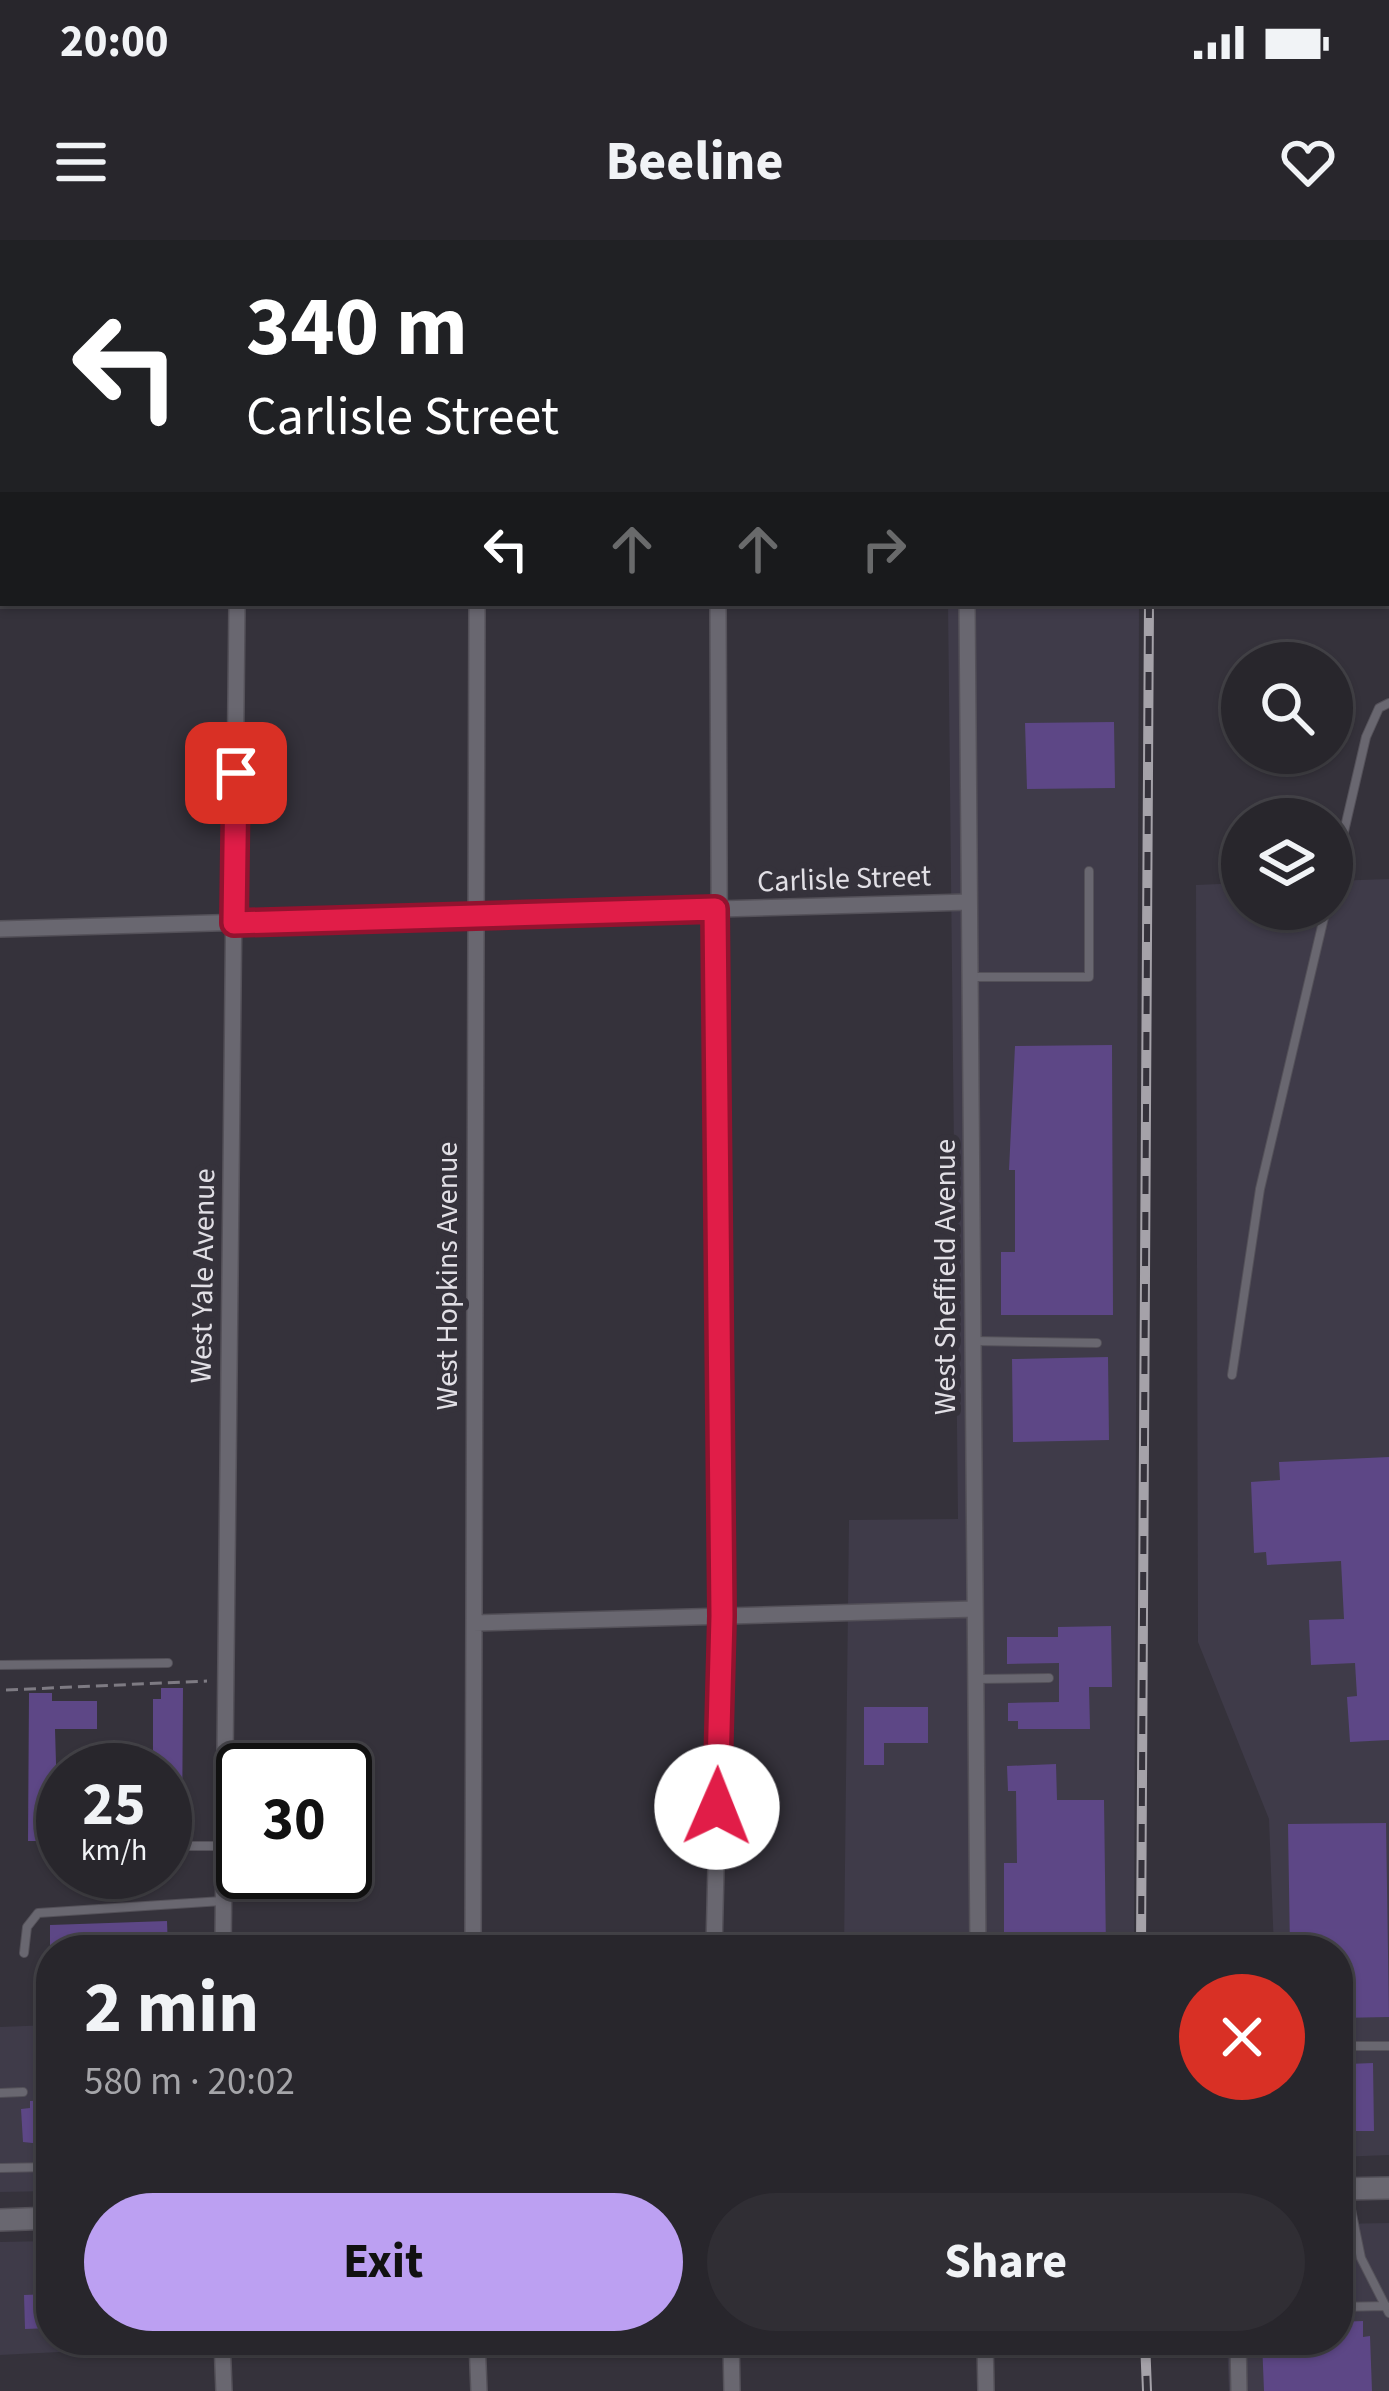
<!DOCTYPE html>
<html lang="en">
<head>
<meta charset="utf-8">
<style>
	:root { --surface:#28262c; --page:#302e34; --text:#f1f3f6; --muted:#a5a5a9; --line:#444348; --accent:#bca0f2 }
	body { margin:0; font-family:"Source Sans 3",sans-serif; background:var(--page); color:var(--text); height:100vh; display:flex; flex-direction:column; font-size:45px; white-space:nowrap }
	* { box-sizing:border-box; margin:0 }
	p { font-size:39px; color:var(--muted) }
	.icon { flex:none; width:66px; height:66px; fill:none; stroke:currentColor; stroke-width:2; stroke-linecap:round; stroke-linejoin:round }
	.map { position:relative; flex:1; overflow:hidden }
	.drawer { position:absolute; left:36px; top:1695px; width:1317px; height:420px; display:flex; flex-direction:column; background:var(--surface); border-radius:48px; box-shadow:0 3px 9px #0004,0 0 0 3px var(--line) }
	.drawer>* { flex:none }
	.guide { position:absolute; left:0px; top:0px; width:1389px; height:366px; box-shadow:0 3px 9px #0004,0 0 0 3px var(--line); background:#202124; color:#fff; overflow:hidden }
	.controls { position:absolute; left:1221px; top:402px; display:grid; gap:24px }
	.controls a { display:grid; place-items:center; width:132px; height:132px; border-radius:50%; background:var(--surface); box-shadow:0 3px 9px #0004,0 0 0 3px var(--line); font-size:60px }
	.speed { position:absolute; left:36px; top:1503px; display:flex; gap:24px; font-size:60px; font-weight:700; text-align:center }
	.speed>* { display:grid; place-content:center; width:156px; height:156px; border-radius:50%; background:var(--surface); box-shadow:0 3px 9px #0004,0 0 0 3px var(--line); line-height:1 }
	.speed small { font-size:30px; font-weight:400 }
	.speed .limit { border:6px solid #111; border-radius:18px; background:#fff; color:#111 }
	.pin { position:absolute; display:grid; place-items:center; width:102px; height:102px; color:#fff; margin:-51px; border-radius:24px; box-shadow:0 6px 18px #0006 }
	.me { position:absolute; width:132px; margin:-66px; rotate:1deg; stroke-linejoin:round; filter:drop-shadow(0 0 9px #0008) }
	.turn { display:flex; align-items:center; gap:42px; height:252px; padding:0 48px; font-size:54px }
	.turn .icon { width:156px; height:156px; stroke-width:2.5 }
	.turn b { display:block; font-size:84px; line-height:102px }
	.lanes { display:flex; align-items:center; height:114px; padding:0 48px; background:#0003; justify-content:center; gap:60px; direction:ltr }
	.lanes .off { opacity:.35 }
	.round { display:grid; place-items:center; flex:none; width:126px; height:126px; border-radius:63px; background:var(--page) }
	.overview { display:flex; align-items:center; justify-content:space-between; height:204px; padding:0 48px }
	h1 { font-size:72px; font-weight:700; line-height:90px }
	.button { display:flex; gap:24px; margin-top:auto; padding:24px 48px }
	.button a { flex:1; height:138px; border-radius:72px; background:var(--accent); color:#111; font-size:48px; font-weight:700; line-height:138px; text-align:center }
	.button a+a { background:var(--page); color:var(--text) }
	.status { display:flex; justify-content:space-between; align-items:center; height:84px; padding:0 60px; background:var(--surface); direction:ltr }
	.status svg { height:33px; fill:currentColor }
	header { display:flex; justify-content:space-between; align-items:center; height:156px; padding:0 48px; background:var(--surface); font-size:54px; font-weight:700 }
	.map>svg:first-child { display:block }
	.built { fill:#3f3b49 }
	.building { fill:#5d4786 }
	.lines { fill:none; stroke-linecap:round; stroke-linejoin:round }
	.lane-casing { stroke:#545159; stroke-width:10 }
	.street-casing { stroke:#545159; stroke-width:18 }
	.secondary-casing { stroke:#545159; stroke-width:24 }
	.path { stroke:#7e7b83; stroke-width:3; stroke-dasharray:12 6; stroke-linecap:butt }
	.lane { stroke:#696770; stroke-width:8 }
	.street { stroke:#696770; stroke-width:15 }
	.secondary { stroke:#696770; stroke-width:21 }
	.rail-casing { stroke:#a5a2a9; stroke-width:10 }
	.rail { stroke:#35323b; stroke-width:6; stroke-dasharray:18; stroke-linecap:butt }
	.route-casing { stroke:#92132f; stroke-width:30 }
	.route { stroke:#e11d48; stroke-width:21 }
	.labels { text-anchor:middle; dominant-baseline:central; stroke-width:12; stroke-linejoin:round; paint-order:stroke }
	.street-label { font-size:30px; fill:#e1dfe5; stroke:#35323b }
</style>
</head>
<body>
<div class="status"><b>20:00</b><svg viewBox="0 0 49 12"><path d="M0 12V9h3v3zM5 12V6h3v6zM10 12V3h3v9zM15 12V0h3v12zM26 1h20v11H26zM47 4h2v5h-2z"/></svg></div>
<header><svg class="icon" aria-label="menu" viewBox="0 0 24 24"><path d="M4 6h16M4 12h16M4 18h16"/></svg>Beeline<svg class="icon" aria-label="heart" viewBox="0 0 24 24"><path d="M12 20l-8-8c-3-5 5-10 8-4 3-6 11-1 8 4z"/></svg></header>
<div class="map">
<svg width="1389" height="2151" viewBox="0 0 1389 2151">
	<rect width="100%" height="100%" fill="#35323b"/>
	<!-- built -->
	<path class="built" d="M948 363H1139L1134 1710H844L849 1280 958 1279Z
		M1389 639V1915L1338 1917V1710H1274L1269 1579 1198 1402 1196 645 1242 643V669H1332V641Z
		M51 1785V1951L0 1952V1787Z
		M1389 1983V2151H1229L1227 2100H1338V1984Z
		M51 2001V2100H97L98 2110 0 2115V2002Z
		M242 2100H650V2101L243 2109Z"/>
	<!-- building -->
	<path class="building" d="M1114 482 1115 548 1027 549 1025 483Z
		M1112 805 1113 1075H1001V1012H1015V930H1009L1015 806Z
		M1108 1117 1109 1200 1013 1202 1012 1119Z
		M1389 1217V1500L1350 1502 1347 1457 1357 1456 1355 1423 1311 1425 1309 1380 1344 1379 1341 1321 1267 1325 1266 1312 1254 1313 1251 1242 1280 1240 1279 1222Z
		M1111 1386 1112 1447H1089L1090 1489H1018V1481H1008V1463L1059 1462V1423L1007 1424V1397H1058V1387Z
		M161 1448H183L182 1596H165V1530H153V1459H161Z
		M29 1453H52V1461H97V1489H55L58 1591H49L44 1601H28Z
		M864 1467H928V1503H884V1525H864Z
		M1056 1524 1057 1560H1104L1106 1710 1004 1707V1623H1017L1016 1551H1008L1007 1526Z
		M1386 1583 1389 1777 1338 1778V1710H1290L1288 1584Z
		M167 1681 168 1710H50V1685Z
		M1373 1823 1374 1891H1349L1343 1855 1348 1824Z
		M51 1860V1905L23 1902 21 1869 30 1868V1861Z
		M51 2054V2088L25 2089 24 2055Z
		M1363 2081V2097L1370 2096 1372 2151H1264L1262 2101 1338 2100V2082Z"/>
	<g class="lines">
		<defs>
			<path id="lane" d="M1332 643 1366 497 1379 468 1389 463
				M971 737H1089V631
				M974 1101 1097 1103
				M1232 1135 1260 949 1326 669
				M0 1425 168 1423
				M977 1439 1049 1438
				M51 1605H63
				M165 1606H222
				M24 1713 27 1687 38 1673 222 1661
				M1338 1806H1389
				M40 1848 51 1849
				M1338 1849V1806
				M0 1853 23 1852
				M0 1928 51 1927
				M1347 1950 1361 2018 1389 2073
				M1338 2067 1386 2066
				M292 2103 392 2100"/>
			<path id="street" d="M964 0V3
				M240 3V0
				M480 3V0
				M720 3V0
				M967 363 978 1710
				M0 689 969 662
				M474 1383 975 1369
				M223 1710 237 363
				M473 1710 477 363
				M714 1710 722 1376 718 363
				M222 2100 224 2151
				M477 2100 479 2151
				M731 2100 732 2151
				M985 2100 986 2151
				M1238 2100 1239 2151"/>
			<path id="secondary" d="M1338 1949 1389 1948
				M0 1980 51 1978"/>
		</defs>
		<!-- lane casing -->
		<use href="#lane" class="lane-casing"/>
		<!-- street casing -->
		<use href="#street" class="street-casing"/>
		<!-- secondary casing -->
		<use href="#secondary" class="secondary-casing"/>
		<!-- path -->
		<path class="path" d="M1337 3V0
			M6 1450 207 1441"/>
		<!-- lane -->
		<use href="#lane" class="lane"/>
		<!-- street -->
		<use href="#street" class="street"/>
		<!-- secondary -->
		<use href="#secondary" class="secondary"/>
		<defs>
			<path id="rail" d="M1151 3V0
				M1141 1710 1149 363
				M1145 2100 1147 2151"/>
		</defs>
		<!-- rail casing -->
		<use href="#rail" class="rail-casing"/>
		<!-- rail -->
		<use href="#rail" class="rail"/>
	</g>
	<g class="lines">
		<defs>
			<path id="route" d="M236 533 234 683 715 669 722 1376 717 1567"/>
		</defs>
		<!-- route casing -->
		<use href="#route" class="route-casing"/>
		<!-- route -->
		<use href="#route" class="route"/>
	</g>
	<g class="labels">
		<!-- street labels -->
		<g class="street-label">
			<text transform="translate(844 639) rotate(-2)">Carlisle Street</text>
			<text transform="translate(203 1036) rotate(-89)">West Yale Avenue</text>
			<text transform="translate(447 1036) rotate(-90)">West Hopkins Avenue</text>
			<text transform="translate(945 1037) rotate(-90)">West Sheffield Avenue</text>
		</g>
	</g>
</svg>
<div class="controls">
<a><svg class="icon" aria-label="search" viewBox="0 0 24 24"><circle cx="10" cy="10" r="6"/><path d="M15 15l6 6"/></svg></a>
<a><svg class="icon" aria-label="layers" viewBox="0 0 24 24"><path d="M12 4l9 5-9 5-9-5zM3 14l9 5 9-5"/></svg></a>
</div>
<div class="speed"><div>25<small>km/h</small></div><div class="limit">30</div></div>
<div class="pin" style="left:236px;top:533px;background:#d93025"><svg class="icon" aria-label="arrive" viewBox="0 0 24 24"><path d="M6 21V4h12l-3 4 3 4H6"/></svg></div>
<svg class="me" style="left:717px;top:1567px" viewBox="-20 -20 40 40"><circle r="19" fill="#fff"/><path d="M0-13L10 11 0 6-10 11z" fill="#e11d48"/></svg>
<div class="guide">
<div class="turn"><svg class="icon" aria-label="left" viewBox="0 0 24 24"><path d="M17 20v-9H6M10 6l-5 5 5 5"/></svg><div><b>340 m</b>Carlisle Street</div></div>
<div class="lanes"><svg class="icon" aria-label="left" viewBox="0 0 24 24"><path d="M17 20v-9H6M10 6l-5 5 5 5"/></svg><svg class="icon off" aria-label="ahead" viewBox="0 0 24 24"><path d="M12 20V5M6 11l6-6 6 6"/></svg><svg class="icon off" aria-label="ahead" viewBox="0 0 24 24"><path d="M12 20V5M6 11l6-6 6 6"/></svg><svg class="icon off" aria-label="right" viewBox="0 0 24 24"><path d="M7 20v-9h11M14 6l5 5-5 5"/></svg></div>
</div>
<section class="drawer">
<div class="overview"><div><h1>2 min</h1><p>580 m · 20:02</p></div><a class="round" style="background:#d93025;color:#fff"><svg class="icon" aria-label="close" viewBox="0 0 24 24"><path d="M6 6l12 12M18 6L6 18"/></svg></a></div>
<div class="button"><a>Exit</a><a>Share</a></div>
</section>
</div>
</body>
</html>
